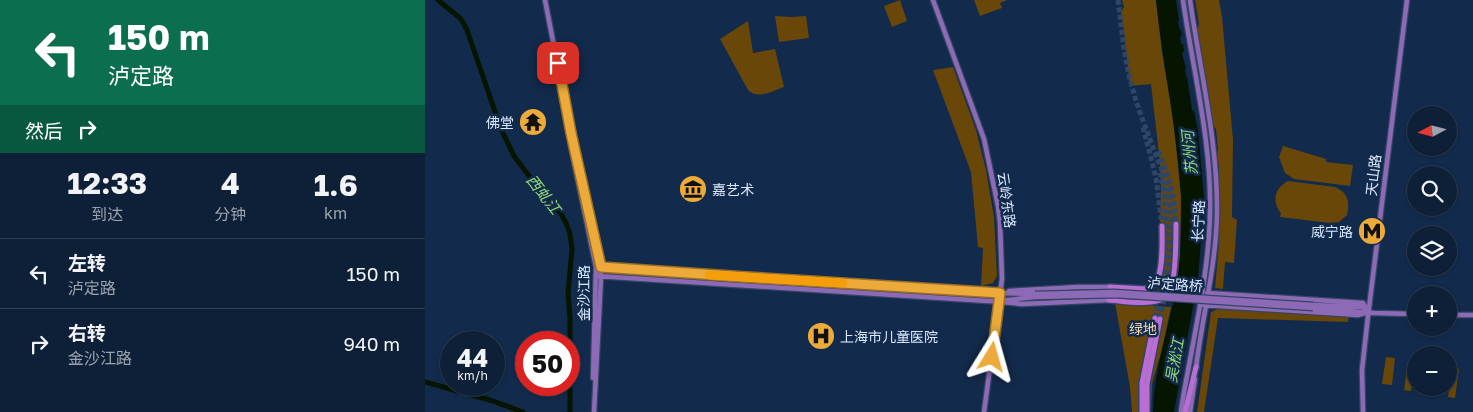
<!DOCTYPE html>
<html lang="zh">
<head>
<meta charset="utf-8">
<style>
	:root { --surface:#0e2038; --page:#172840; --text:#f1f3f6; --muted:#9ba3ae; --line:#2e3e53 }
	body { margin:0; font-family:"Golos Text","Noto Sans SC",sans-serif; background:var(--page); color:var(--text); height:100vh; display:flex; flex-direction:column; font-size:19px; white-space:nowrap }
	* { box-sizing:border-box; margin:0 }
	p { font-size:16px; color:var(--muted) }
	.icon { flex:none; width:28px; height:28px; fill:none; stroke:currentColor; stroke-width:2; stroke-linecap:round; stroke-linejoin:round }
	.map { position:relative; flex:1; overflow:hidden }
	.panel { display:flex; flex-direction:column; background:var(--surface); width:425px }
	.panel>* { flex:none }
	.hud { background:#0b6e4f; color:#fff; overflow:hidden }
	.needle { width:32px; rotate:263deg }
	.tools { position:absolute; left:982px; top:106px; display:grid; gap:10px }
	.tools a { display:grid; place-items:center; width:50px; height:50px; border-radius:50%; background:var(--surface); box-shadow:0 1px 4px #0004,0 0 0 1px var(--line); font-size:25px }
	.speed { position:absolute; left:15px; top:331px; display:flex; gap:10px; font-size:25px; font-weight:700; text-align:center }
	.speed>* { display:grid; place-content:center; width:65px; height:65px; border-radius:50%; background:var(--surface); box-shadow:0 1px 4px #0004,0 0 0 1px var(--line); line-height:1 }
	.speed small { font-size:12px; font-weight:400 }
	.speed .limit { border:8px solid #d22; background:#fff; color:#111 }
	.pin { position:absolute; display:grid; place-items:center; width:42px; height:42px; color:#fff; margin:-21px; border-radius:10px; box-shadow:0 2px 8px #0006 }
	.me { position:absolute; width:55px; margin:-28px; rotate:8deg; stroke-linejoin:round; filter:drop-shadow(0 0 4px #0008) }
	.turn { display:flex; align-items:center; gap:18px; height:105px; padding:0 25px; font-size:22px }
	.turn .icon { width:65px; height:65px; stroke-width:2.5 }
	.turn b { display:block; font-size:35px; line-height:42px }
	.then { display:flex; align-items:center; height:48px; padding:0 25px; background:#0003; gap:10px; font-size:19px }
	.eta { display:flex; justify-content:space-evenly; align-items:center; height:85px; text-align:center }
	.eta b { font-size:30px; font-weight:700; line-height:35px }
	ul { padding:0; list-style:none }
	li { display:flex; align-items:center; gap:15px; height:70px; padding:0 25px; border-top:1px solid var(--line) }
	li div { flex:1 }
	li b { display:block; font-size:19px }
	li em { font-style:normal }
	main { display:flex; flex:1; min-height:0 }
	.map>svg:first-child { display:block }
	.green { fill:#684709 }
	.water { fill:#051500 }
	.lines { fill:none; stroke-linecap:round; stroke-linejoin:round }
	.river { stroke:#051500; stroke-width:5 }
	.highway-tunnel { stroke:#304666; stroke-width:5; stroke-dasharray:5 2.5; stroke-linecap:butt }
	.major-casing { stroke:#344561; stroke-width:7 }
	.highway-casing { stroke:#344561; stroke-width:8 }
	.major { stroke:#8d6ab6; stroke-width:4.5 }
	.highway { stroke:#b96ed3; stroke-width:5 }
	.major-bridge-casing { stroke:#344561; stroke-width:7; stroke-linecap:butt }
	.major-bridge { stroke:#8d6ab6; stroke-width:4.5 }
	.route-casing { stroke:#996e25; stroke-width:12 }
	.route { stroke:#ebaa39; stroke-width:9 }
	.slow { stroke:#f59e0b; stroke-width:9 }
	.labels { text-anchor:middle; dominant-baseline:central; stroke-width:5; stroke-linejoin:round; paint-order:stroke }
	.poi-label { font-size:14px; fill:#d9e8fe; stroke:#122a4b; text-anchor:end }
	.street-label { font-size:14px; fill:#d9e8fe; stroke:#122a4b }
	.park-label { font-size:14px; fill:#f6d9b0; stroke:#122a4b }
	.water-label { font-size:15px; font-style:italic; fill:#93dd74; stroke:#122a4b }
</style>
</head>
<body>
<main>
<section class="panel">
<div class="hud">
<div class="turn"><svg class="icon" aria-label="left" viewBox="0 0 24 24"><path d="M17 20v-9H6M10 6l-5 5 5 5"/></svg><div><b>150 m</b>泸定路</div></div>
<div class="then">然后<svg class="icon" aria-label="right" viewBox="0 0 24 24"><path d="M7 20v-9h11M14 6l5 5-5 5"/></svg></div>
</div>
<div class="eta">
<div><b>12:33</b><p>到达</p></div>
<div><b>4</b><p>分钟</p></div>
<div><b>1.6</b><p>km</p></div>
</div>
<ul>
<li><svg class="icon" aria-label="left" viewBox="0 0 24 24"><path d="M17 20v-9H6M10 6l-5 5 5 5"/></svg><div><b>左转</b><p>泸定路</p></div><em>150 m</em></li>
<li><svg class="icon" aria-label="right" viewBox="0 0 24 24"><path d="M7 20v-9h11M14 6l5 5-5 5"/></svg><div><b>右转</b><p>金沙江路</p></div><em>940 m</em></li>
</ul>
</section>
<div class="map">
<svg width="1048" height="412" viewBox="0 0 1048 412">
	<rect width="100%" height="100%" fill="#122a4b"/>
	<!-- green -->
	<path class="green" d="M475 0 482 21 467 27 459 6Z
		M549 0H582L575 3 577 8 555 16Z
		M697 0H731L737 53 748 117 756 196 755 256 751 291 733 290 736 187 735 163 726 84 705 86 699 32 696 12 699 7Z
		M770 0H794L797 17 808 140 807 217 812 220 809 263 800 262 798 289 790 288 794 243V171L792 153 793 149 791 129 787 124 772 31 774 24Z
		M350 16 367 17 381 16 384 38 354 42Z
		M323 21 328 53 350 49 359 87C347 91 333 100 323 90L295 39Z
		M528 67 551 130 561 170 569 217 572 276 568 283 556 286 558 248 553 247 546 172 508 70Z
		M858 146 901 159V162L928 165 925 186 869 179 860 173 854 157Z
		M863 181 910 187C923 193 925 201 922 215L914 222 905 223 855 217 856 213C846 201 850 188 863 181Z
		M690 303 746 307 737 349 727 384 726 412H707L705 387Z
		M793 309 924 316 923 322 793 318 779 412H772L786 312Z
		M961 357 970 358 967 385 957 384Z
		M983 361 990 362 986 391 979 390Z
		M1027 368 1034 369 1030 398 1023 397Z"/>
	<!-- water -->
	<path class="water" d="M731 0H751L754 20 753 21 754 28H755L757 36 755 37 756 44H758L759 52 757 53 761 69H760L761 76H762L767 110 769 111 773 131 779 198 776 231 775 232V239L776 240 773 279 749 412H728C729 359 752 309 755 256 756 236 757 215 756 195 752 130 738 65 731 0Z"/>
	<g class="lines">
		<!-- river -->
		<path class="river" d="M13 0 36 19 42 30 76 129 89 156 127 206 135 212 141 223 145 234 147 249 143 294 145 318V412
			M0 382 68 401 98 412"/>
		<!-- highway-tunnel -->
		<path class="highway-tunnel" d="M693 0C697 30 699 61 708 90 714 113 724 135 732 158 738 172 743 186 745 202 750 241 743 280 735 319
			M718 127 731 178 737 226
			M733 151C744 176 750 196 751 224
			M730 318C740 270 747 222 735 173"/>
		<defs>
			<path id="major" d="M120 0 146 133 175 267 176 277 169 412
				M508 0 559 139 573 206 575 223 577 279 559 412
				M765 0C775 71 793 142 792 214 791 267 777 317 771 368
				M146 146 171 267 168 378
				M171 267 575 293 610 294
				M172 276 563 301H574L610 297
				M584 291 654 287H685
				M782 293 938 303 943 312
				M578 302 597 304 684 300
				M778 305 933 315 943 312
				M888 305 938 307 940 309
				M888 308 949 313 991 314
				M1024 315H1048
				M756 412C758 395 762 377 765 360 774 312 784 263 785 214 787 142 768 71 758 0
				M765 412 770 379
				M938 412 937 370 943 316 982 0"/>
			<path id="highway" d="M685 287 720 289C724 288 727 287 730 283 739 273 737 239 737 226
				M684 300C698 301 721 305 735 300 738 299 742 297 744 294 751 281 751 239 751 224
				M717 412V383L730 318
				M722 412V384L735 319
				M760 412 771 367"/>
		</defs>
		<!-- major casing -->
		<use href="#major" class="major-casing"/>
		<!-- highway casing -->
		<use href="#highway" class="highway-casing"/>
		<!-- major -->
		<use href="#major" class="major"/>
		<!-- highway -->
		<use href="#highway" class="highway"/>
		<defs>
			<path id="major-bridge" d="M610 294 689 292 888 305
				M610 297 690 295 888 308"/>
		</defs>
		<!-- major-bridge casing -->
		<use href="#major-bridge" class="major-bridge-casing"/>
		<!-- major-bridge -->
		<use href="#major-bridge" class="major-bridge"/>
	</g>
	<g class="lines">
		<defs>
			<path id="route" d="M133 63 146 133 176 267 321 277 575 293 567 357"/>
		</defs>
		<!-- route casing -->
		<use href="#route" class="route-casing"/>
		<!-- route -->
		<use href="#route" class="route"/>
		<!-- slow -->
		<path class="slow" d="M284 275 418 283"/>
	</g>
	<!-- icons -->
	<defs>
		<symbol id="temple-disc" viewBox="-11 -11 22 22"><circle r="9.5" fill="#ebaa39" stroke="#122a4b"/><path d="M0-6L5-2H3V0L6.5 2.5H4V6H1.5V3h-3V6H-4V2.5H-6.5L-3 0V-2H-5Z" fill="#111"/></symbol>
		<symbol id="museum-disc" viewBox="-11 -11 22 22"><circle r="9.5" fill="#ebaa39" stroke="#122a4b"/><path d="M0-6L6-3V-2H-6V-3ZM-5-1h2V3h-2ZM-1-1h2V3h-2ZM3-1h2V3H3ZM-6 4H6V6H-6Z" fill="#111"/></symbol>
		<symbol id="metro-disc" viewBox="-11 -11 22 22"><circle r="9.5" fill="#ebaa39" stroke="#122a4b"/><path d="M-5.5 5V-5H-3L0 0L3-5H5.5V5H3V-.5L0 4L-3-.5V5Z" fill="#111"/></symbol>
		<symbol id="hospital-disc" viewBox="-11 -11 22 22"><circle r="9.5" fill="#ebaa39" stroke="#122a4b"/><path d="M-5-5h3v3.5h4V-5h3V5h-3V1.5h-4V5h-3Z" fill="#111"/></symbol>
	</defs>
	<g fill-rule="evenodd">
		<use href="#temple-disc" x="92" y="106" width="32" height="32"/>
		<use href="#museum-disc" x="252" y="173" width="32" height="32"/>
		<use href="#metro-disc" x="931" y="215" width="32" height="32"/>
		<use href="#hospital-disc" x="380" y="320" width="32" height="32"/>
	</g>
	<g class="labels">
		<!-- poi labels -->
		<g class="poi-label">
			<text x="89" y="122">佛堂</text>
			<text x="287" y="189" text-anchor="start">嘉艺术</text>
			<text x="928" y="231">威宁路</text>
			<text x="415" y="336" text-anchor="start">上海市儿童医院</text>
		</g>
		<!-- street labels -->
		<g class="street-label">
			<text transform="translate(948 175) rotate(-83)">天山路</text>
			<text transform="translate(582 200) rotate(82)">云岭东路</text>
			<text transform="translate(773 221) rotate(-87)">长宁路</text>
			<text transform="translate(750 284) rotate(4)">泸定路桥</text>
			<text transform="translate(158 293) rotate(-90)">金沙江路</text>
		</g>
		<!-- park labels -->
		<g class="park-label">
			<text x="718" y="328">绿地</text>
		</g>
		<!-- water labels -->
		<g class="water-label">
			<text transform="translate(764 153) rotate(-96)">苏州河</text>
			<text transform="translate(119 194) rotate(52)">西虬江</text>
			<text transform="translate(749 360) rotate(-80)">吴淞江</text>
		</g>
	</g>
</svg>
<div class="tools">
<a><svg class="needle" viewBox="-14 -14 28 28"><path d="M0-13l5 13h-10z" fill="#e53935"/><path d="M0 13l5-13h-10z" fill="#9ba3ae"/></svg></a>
<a><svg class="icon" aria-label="search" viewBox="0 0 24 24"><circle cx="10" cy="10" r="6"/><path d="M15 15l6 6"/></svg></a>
<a><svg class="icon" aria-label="layers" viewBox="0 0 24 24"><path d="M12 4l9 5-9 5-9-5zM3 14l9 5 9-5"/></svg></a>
<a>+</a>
<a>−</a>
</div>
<div class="speed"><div>44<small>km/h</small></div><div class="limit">50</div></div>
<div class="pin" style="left:133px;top:63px;background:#d93025"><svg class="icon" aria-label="arrive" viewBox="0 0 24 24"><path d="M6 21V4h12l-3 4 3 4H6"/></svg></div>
<svg class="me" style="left:567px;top:357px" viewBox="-20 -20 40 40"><path d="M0-17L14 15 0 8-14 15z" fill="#ebaa39" stroke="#fff" stroke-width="4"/></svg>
</div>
</main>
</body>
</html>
